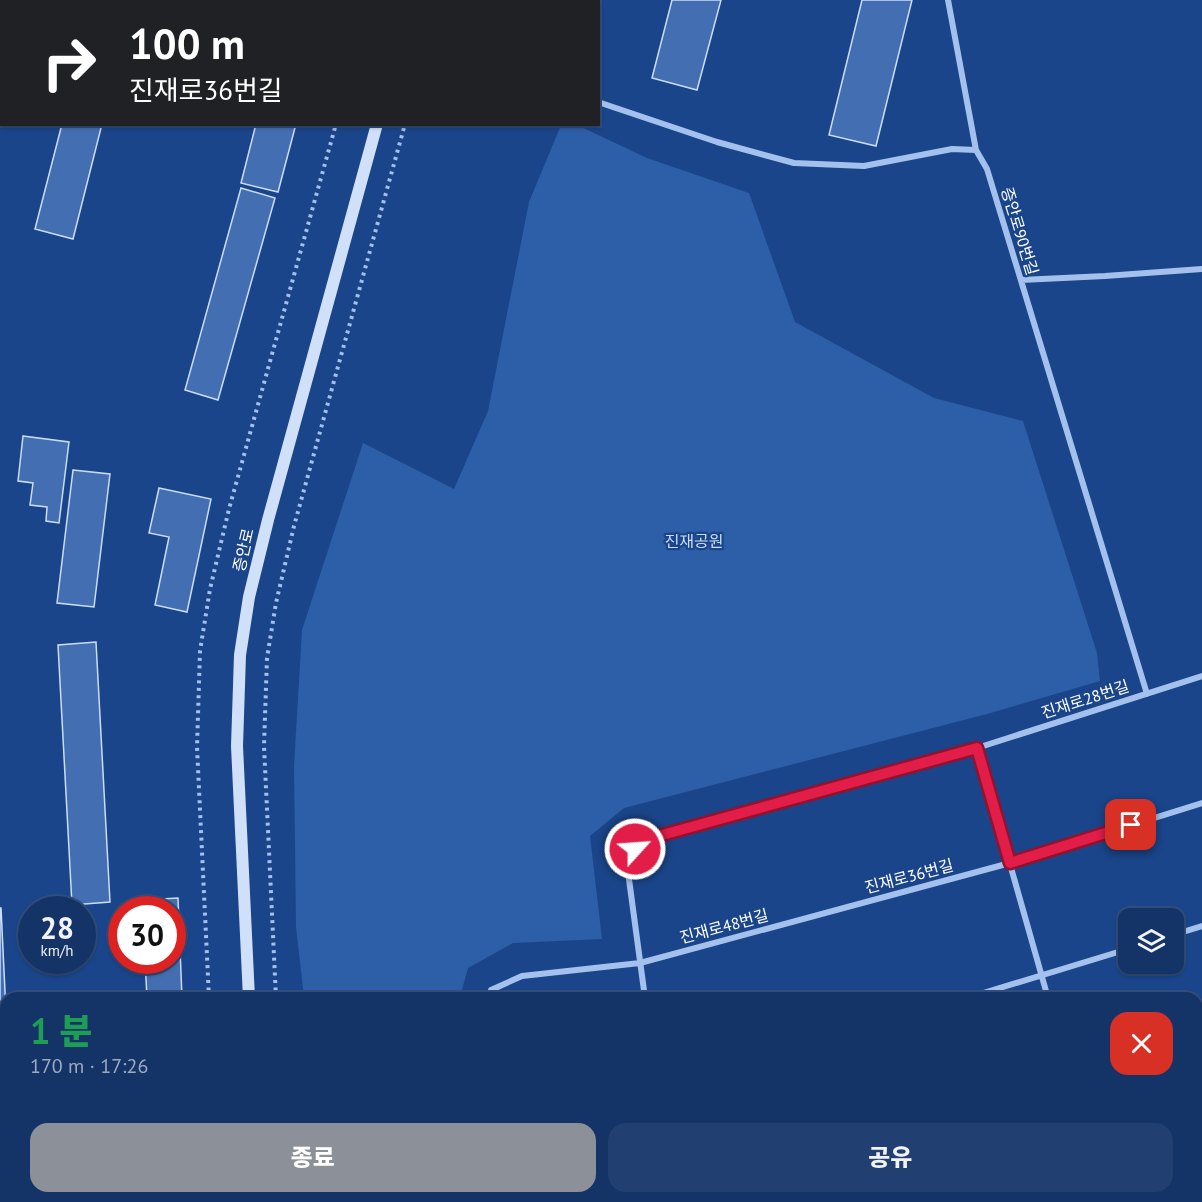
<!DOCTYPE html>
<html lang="ko">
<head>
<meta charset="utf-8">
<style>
	:root { --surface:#143468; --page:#213f71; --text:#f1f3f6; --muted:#9daac0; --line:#334f7c; --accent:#8c9099 }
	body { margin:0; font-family:"PT Sans","Noto Sans KR",sans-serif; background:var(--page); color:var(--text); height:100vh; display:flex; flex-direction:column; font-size:22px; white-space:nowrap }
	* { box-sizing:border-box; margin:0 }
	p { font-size:20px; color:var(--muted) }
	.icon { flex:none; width:33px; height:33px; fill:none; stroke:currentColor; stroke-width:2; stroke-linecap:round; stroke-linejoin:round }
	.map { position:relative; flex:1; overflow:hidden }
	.details { position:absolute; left:0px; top:992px; width:1203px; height:212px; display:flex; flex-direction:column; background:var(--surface); border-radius:18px 18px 0 0; box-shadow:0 2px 4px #0004,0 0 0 2px var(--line) }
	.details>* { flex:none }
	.top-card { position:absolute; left:0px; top:0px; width:600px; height:126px; box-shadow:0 2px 4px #0004,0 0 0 2px var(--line); background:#202124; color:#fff; overflow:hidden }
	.fabs { position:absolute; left:1118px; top:908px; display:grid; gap:12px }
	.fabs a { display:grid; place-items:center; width:66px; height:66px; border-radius:12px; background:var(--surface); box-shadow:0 2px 4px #0004,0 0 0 2px var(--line); font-size:30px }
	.speed { position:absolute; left:18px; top:896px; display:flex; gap:12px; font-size:30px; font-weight:700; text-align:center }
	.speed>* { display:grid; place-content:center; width:78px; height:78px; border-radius:50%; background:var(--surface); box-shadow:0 2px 4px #0004,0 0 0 2px var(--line); line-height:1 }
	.speed small { font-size:15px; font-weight:400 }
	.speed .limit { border:9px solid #d22; background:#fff; color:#111 }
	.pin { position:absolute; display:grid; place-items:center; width:51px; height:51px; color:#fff; margin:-26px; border-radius:12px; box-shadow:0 3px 9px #0006 }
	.me { position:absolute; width:66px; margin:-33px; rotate:64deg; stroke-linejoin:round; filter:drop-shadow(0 0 4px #0008) }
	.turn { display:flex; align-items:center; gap:21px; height:126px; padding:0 30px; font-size:27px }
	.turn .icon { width:78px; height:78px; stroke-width:2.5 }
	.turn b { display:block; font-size:42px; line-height:51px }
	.round { display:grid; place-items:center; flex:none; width:63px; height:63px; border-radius:18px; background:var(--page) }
	.headline { display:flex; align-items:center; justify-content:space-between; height:102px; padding:0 30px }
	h1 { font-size:36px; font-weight:800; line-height:45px; color:#1e9e55 }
	.button { display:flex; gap:12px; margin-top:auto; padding:12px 30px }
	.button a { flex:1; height:69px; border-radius:18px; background:var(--accent); color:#fff; font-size:24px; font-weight:800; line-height:69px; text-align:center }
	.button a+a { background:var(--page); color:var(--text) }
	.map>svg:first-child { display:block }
	.green { fill:#2d5ea8 }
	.building { fill:#436fb2; stroke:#caddfa; stroke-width:1.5 }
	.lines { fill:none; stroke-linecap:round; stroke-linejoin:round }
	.path { stroke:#a4c1ed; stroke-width:4; stroke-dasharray:3 4.5; stroke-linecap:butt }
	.street { stroke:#a4c1ed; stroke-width:6 }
	.secondary { stroke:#d1e0f9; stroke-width:12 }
	.route-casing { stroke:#92132f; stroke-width:15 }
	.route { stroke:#e11d48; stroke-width:10 }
	.labels { text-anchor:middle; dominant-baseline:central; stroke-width:4.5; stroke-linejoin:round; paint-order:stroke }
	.street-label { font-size:16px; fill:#fff; stroke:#1a458a }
	.park-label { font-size:16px; fill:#caddfa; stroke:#1a458a }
</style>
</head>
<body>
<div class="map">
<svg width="1202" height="1202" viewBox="0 0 1202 1202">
	<rect width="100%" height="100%" fill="#1a458a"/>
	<!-- green -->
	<path class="green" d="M561 125H577L647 158 749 193 795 322 934 398 1023 421 1097 653 1100 681 987 714 624 808 590 836 602 939 513 943 468 968 460 997H304L296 927 294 766 302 630 363 443 454 489 488 411 529 202Z"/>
	<!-- building -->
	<path class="building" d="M288 0H328V2H288Z
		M488 0H528V2H488Z
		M672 0H721L697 90 652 78Z
		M862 0H912L876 146 829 135Z
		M62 124H102L73 239 35 229Z
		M256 124H296L278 192 241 183Z
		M241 188 275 198 218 400 185 390Z
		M23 436 69 442 59 523 46 521 47 507 30 505 33 483 18 481Z
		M73 470 110 474 94 607 57 603Z
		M159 488 211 499 187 612 155 605 169 537 149 533Z
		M96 642 110 902 72 905 58 645Z
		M178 898 182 998H147L145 960H172V909H142V900Z
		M0 908H1L6 1012V1171H0Z"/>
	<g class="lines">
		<!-- path -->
		<path class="path" d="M370 2 371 0
			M440 2V0
			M209 998 197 747 200 651 210 589 229 509 336 124
			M276 998 264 746 267 658 276 603 294 526 405 124
			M219 1197V1202
			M286 1197V1202"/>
		<!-- street -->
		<path class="street" d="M948 0 976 150
			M598 102 717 142 794 163 864 166 952 149 976 150 987 169 1147 694
			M1021 280 1105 276 1202 269
			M977 748 1048 998
			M1173 935 1202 926
			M489 998 491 990 522 976 640 963 1010 863 1202 803
			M645 998 626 857 644 840 977 748 1202 676
			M967 998 1128 949
			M1197 1138 1202 1136
			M683 1197 684 1202
			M1111 1197 1113 1202
			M476 1202V1197
			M981 1202 998 1197"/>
		<!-- secondary -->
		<path class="secondary" d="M411 2 412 0
			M249 998 237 746 240 655 249 597 268 520 377 124
			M1197 1040 1202 1039
			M259 1197V1202
			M552 1202 599 1200 628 1197"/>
	</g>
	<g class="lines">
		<defs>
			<path id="route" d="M635 849 644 840 977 748 1010 863 1131 825"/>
		</defs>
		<!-- route casing -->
		<use href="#route" class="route-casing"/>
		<!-- route -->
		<use href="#route" class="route"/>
	</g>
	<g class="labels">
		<!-- street labels -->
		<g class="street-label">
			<text transform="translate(1020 231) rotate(73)">증안로90번길</text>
			<text transform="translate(243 550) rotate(-77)">증안로</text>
			<text transform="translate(1085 699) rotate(-18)">진재로28번길</text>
			<text transform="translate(909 876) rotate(-15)">진재로36번길</text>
			<text transform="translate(724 926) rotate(-15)">진재로48번길</text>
		</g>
		<!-- park labels -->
		<g class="park-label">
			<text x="694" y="541">진재공원</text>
		</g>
	</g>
</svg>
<div class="fabs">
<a><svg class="icon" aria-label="layers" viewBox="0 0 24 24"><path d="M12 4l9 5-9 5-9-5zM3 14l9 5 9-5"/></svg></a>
</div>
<div class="speed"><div>28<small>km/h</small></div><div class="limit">30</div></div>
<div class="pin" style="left:1131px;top:825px;background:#d93025"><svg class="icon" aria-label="arrive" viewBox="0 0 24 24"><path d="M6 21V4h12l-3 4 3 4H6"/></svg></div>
<svg class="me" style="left:635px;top:849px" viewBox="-20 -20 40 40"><circle r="17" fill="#e11d48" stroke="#fff" stroke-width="3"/><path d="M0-11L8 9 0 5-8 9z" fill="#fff"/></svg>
<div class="top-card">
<div class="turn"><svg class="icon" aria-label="right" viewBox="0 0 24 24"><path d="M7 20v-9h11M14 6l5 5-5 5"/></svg><div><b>100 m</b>진재로36번길</div></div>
</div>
<section class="details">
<div class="headline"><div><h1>1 분</h1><p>170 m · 17:26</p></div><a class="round" style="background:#d93025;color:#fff"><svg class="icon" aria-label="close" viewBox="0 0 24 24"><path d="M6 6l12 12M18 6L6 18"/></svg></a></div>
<div class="button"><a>종료</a><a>공유</a></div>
</section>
</div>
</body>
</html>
